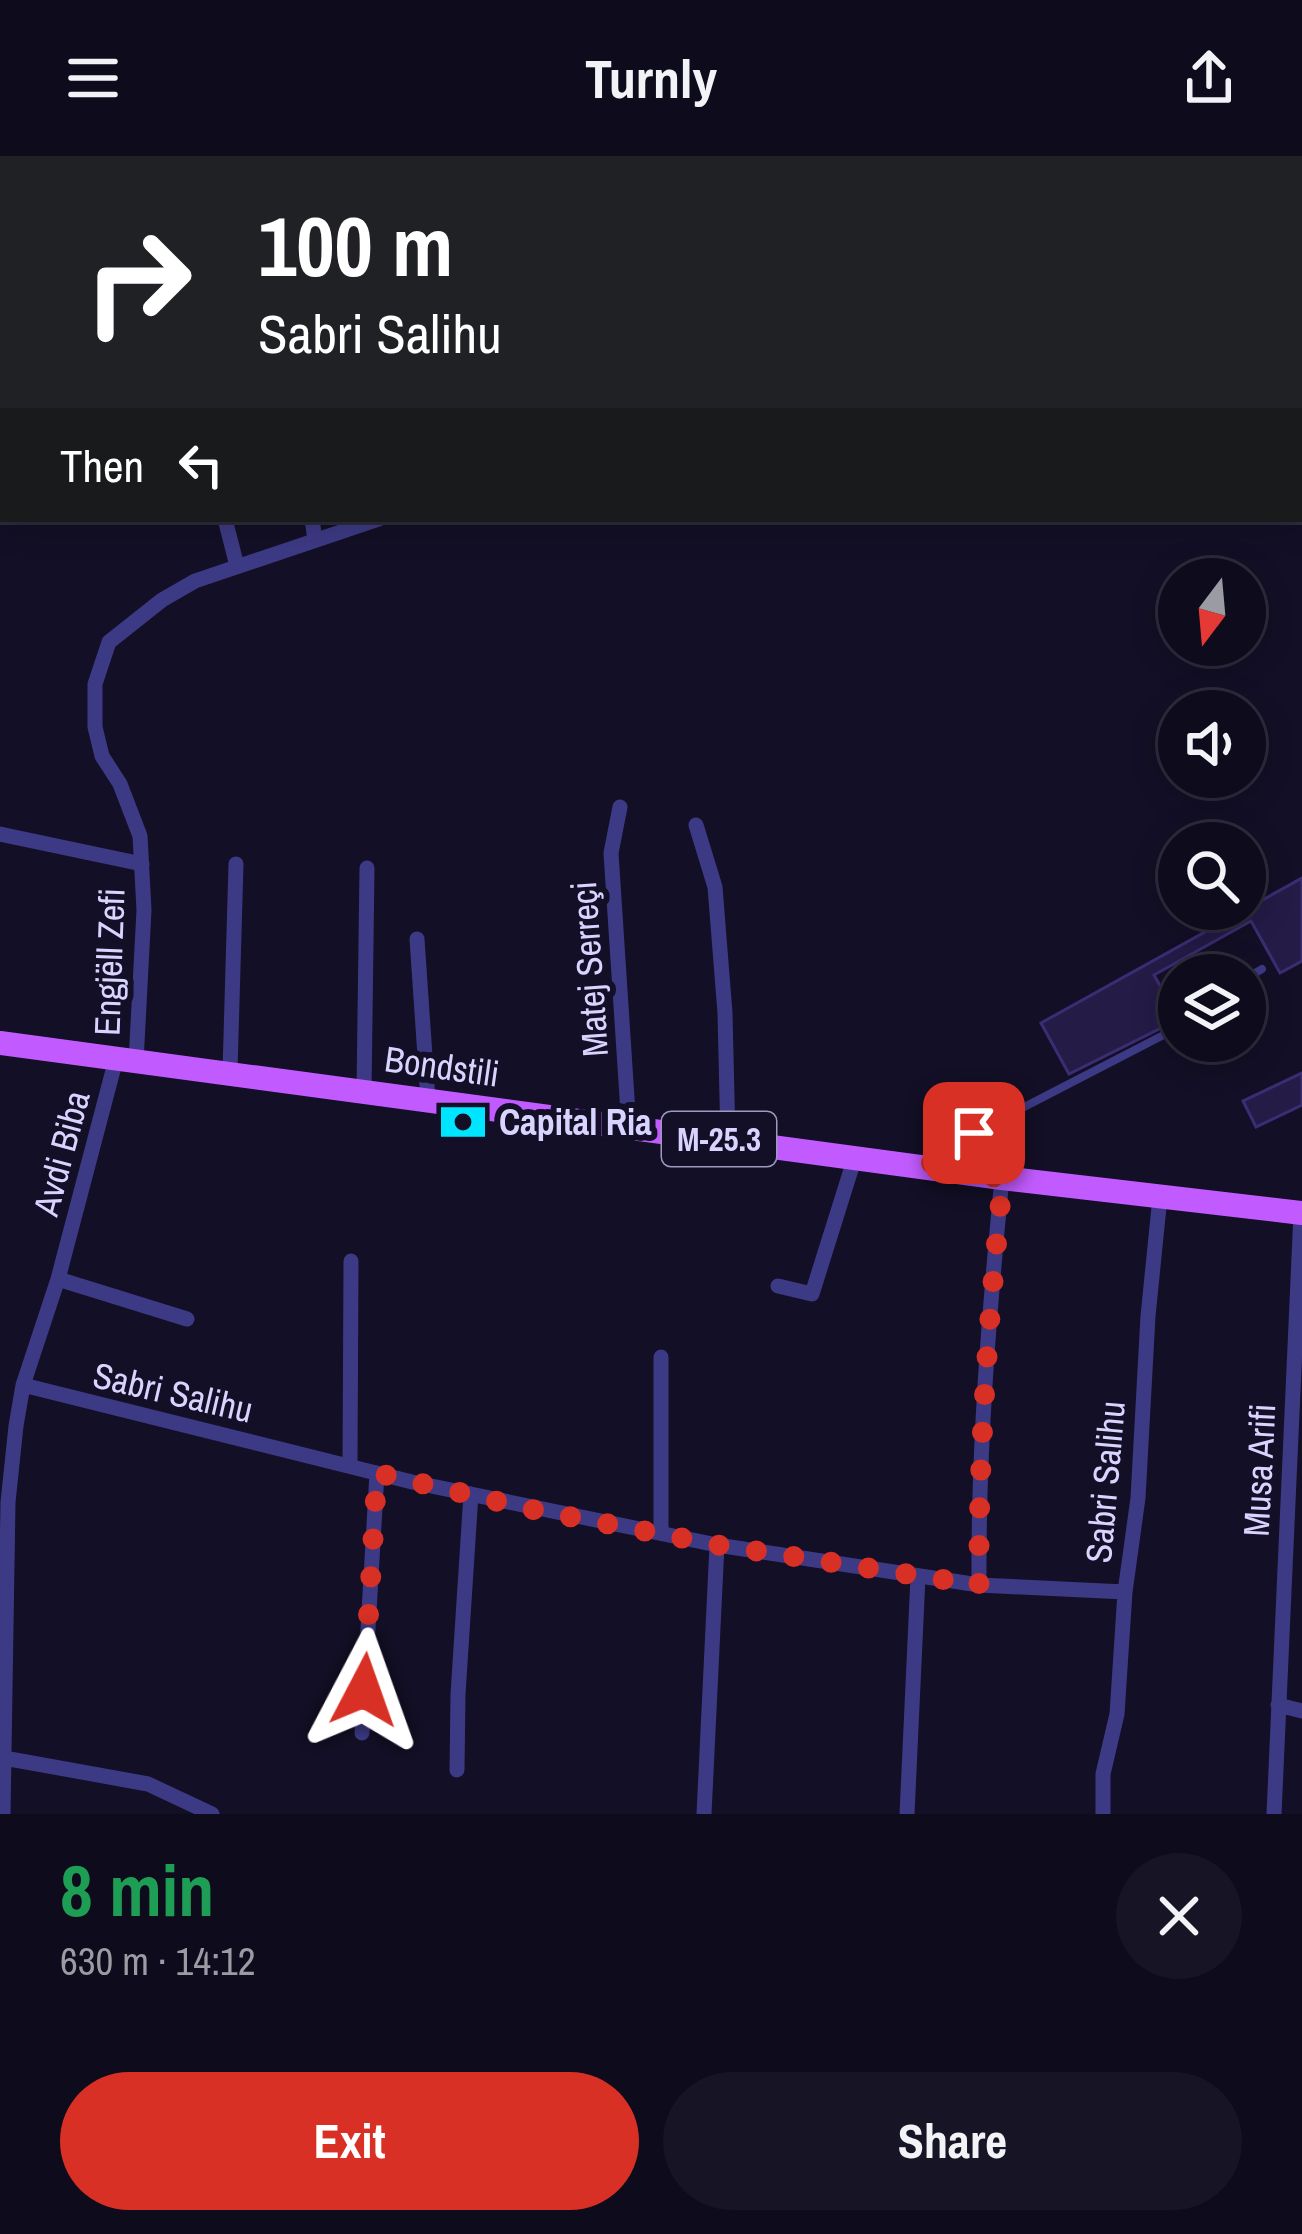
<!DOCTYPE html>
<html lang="en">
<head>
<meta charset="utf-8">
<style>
	:root { --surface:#0e0b1c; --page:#171425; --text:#f1f3f6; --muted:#9b9ba3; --line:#2e2b3b; --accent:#d93025 }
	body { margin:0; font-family:"Archivo Narrow",sans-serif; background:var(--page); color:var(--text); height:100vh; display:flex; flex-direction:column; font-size:45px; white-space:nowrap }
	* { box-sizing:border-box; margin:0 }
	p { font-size:39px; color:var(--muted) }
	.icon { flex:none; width:66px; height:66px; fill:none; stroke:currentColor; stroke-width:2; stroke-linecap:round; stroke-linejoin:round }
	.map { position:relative; height:1658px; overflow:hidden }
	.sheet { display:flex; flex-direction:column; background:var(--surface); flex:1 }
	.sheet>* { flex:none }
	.top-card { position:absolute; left:0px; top:0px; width:1302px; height:366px; box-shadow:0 6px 30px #0003,0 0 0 3px var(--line); background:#202124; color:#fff; overflow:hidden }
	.needle { width:78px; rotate:196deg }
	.buttons { position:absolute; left:1158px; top:402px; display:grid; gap:24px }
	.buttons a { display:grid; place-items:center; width:108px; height:108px; border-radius:50%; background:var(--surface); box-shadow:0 6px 30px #0003,0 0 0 3px var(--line); font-size:60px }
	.pin { position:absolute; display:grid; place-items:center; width:102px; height:102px; color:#fff; margin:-51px; border-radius:24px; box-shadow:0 6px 18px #0006 }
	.me { position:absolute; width:132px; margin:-66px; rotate:4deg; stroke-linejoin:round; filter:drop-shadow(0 0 9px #0008) }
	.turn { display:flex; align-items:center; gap:42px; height:252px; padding:0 60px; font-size:54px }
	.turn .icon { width:156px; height:156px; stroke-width:2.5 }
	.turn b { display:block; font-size:84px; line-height:102px }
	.then { display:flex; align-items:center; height:114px; padding:0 60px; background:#0003; gap:24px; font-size:45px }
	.round { display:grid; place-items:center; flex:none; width:126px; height:126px; border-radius:63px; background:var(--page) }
	.overview { display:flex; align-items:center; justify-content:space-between; height:204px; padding:0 60px }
	h1 { font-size:72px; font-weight:700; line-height:90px; color:#1e9e55 }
	.button { display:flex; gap:24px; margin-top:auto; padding:24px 60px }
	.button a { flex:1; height:138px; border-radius:72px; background:var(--accent); color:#fff; font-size:48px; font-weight:700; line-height:138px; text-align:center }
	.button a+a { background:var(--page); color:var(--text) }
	header { display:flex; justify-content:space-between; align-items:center; height:156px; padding:0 60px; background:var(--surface); font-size:54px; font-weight:700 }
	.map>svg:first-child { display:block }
	.building { fill:#241b47; stroke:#3b2d73; stroke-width:3 }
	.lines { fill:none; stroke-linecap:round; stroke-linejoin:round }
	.service { stroke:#3d3a85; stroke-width:8 }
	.minor { stroke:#3d3a85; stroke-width:15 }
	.primary { stroke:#c25bff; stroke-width:24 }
	.route { stroke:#d93025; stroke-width:21; stroke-dasharray:0 37.8 }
	.labels { text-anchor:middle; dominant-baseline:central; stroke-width:12; stroke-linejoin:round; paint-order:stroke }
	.shield { fill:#130f26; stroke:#9e99be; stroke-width:3 }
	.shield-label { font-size:33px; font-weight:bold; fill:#d9d4ff }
	.street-label { font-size:36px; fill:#d9d4ff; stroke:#130f26 }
	.poi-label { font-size:36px; font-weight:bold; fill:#d9d4ff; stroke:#130f26; text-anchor:start }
</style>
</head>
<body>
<header><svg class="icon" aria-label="menu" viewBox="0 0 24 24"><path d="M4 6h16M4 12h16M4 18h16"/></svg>Turnly<svg class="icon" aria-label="share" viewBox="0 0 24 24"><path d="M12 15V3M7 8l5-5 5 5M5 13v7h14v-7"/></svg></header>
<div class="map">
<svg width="1302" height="1658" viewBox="0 0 1302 1658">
	<rect width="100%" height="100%" fill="#130f26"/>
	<!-- building -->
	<path class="building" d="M1302 722V805L1280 817 1251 765 1154 819 1179 863 1069 918 1041 867Z
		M1302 917V949L1256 971 1243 945Z"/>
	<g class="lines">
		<!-- service -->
		<path class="service" d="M595 0 597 3
			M1245 823 1262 813
			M974 977 1179 871"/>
		<!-- minor -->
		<path class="minor" d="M437 0 439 3
			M907 3 910 0
			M225 363 237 410
			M312 363 315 384
			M620 651 611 697 629 972
			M696 669 715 731 725 857 728 984
			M0 678 142 708
			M417 783 428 944
			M136 906 144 754 140 680 120 628 102 600 95 571V528L109 486 162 444 195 425 379 363
			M230 915 236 708
			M364 935 367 712
			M926 1012 952 988 974 977
			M58 1123 187 1163
			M778 1130 812 1138 855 1001
			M23 1229 412 1326 717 1389 979 1429 1125 1436
			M350 1310 351 1105
			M661 1375V1201
			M979 1429C978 1292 989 1158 1002 1022
			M1278 1549 1302 1555
			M362 1577 377 1317
			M4 1602 148 1628 212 1658
			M457 1614 458 1538 471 1338
			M3 1658 8 1346 16 1270 23 1229 58 1123 116 903
			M704 1658 717 1389
			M907 1658 918 1421
			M1103 1658V1618L1117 1558 1125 1436 1138 1342 1148 1160 1160 1041
			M1274 1658 1301 1057"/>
		<!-- primary -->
		<path class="primary" d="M0 887 1002 1022 1302 1057"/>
	</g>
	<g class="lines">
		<!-- route -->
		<path class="route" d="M364 1534 377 1317 530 1353 718 1389 979 1429C978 1292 989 1158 1003 1022L926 1012 952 988 974 977"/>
	</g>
	<!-- icons -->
	<defs>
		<symbol id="bank-bare" viewBox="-9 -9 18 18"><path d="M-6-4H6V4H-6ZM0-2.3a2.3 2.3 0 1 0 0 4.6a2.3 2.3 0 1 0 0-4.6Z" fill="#00e5ff" stroke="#130f26" stroke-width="2.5" paint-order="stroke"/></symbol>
	</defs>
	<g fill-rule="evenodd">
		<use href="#bank-bare" x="430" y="933" width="66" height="66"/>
	</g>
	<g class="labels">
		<!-- shield labels -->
		<rect class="shield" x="662" y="956" width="114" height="54" rx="9"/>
		<g class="shield-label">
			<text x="719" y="983">M-25.3</text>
		</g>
		<!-- street labels -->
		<g class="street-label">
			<text transform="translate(109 806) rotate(-88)">Engjëll Zefi</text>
			<text transform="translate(589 813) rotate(-94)">Matej Serreçi</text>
			<text transform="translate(442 910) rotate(8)">Bondstili</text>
			<text transform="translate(61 997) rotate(-75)">Avdi Biba</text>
			<text transform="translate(173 1236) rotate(13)">Sabri Salihu</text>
			<text transform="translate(1259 1314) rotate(-87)">Musa Arifi</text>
			<text transform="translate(1105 1326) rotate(-85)">Sabri Salihu</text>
		</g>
		<!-- poi labels -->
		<g class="poi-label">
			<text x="499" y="966">Capital Ria</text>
		</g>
	</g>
</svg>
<div class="buttons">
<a><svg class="needle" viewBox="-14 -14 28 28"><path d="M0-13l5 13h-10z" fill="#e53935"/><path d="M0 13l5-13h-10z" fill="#9b9ba3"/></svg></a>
<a><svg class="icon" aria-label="sound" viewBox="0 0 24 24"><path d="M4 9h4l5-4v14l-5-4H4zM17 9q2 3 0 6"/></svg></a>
<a><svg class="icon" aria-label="search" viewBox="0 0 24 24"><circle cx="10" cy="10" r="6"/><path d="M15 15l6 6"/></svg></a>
<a><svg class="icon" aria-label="layers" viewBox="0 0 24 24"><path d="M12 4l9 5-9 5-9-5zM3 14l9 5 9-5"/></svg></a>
</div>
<div class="pin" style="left:974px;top:977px;background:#d93025"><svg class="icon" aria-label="arrive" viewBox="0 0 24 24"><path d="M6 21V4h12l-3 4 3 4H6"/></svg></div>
<svg class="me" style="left:364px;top:1534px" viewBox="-20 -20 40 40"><path d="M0-17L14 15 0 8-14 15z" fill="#d93025" stroke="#fff" stroke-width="4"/></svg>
<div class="top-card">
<div class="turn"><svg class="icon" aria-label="right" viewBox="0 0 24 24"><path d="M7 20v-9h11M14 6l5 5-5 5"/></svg><div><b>100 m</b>Sabri Salihu</div></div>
<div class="then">Then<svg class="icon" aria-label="left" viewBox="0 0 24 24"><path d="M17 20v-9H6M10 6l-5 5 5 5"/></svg></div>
</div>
</div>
<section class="sheet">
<div class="overview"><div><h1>8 min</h1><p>630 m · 14:12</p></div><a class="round"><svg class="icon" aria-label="close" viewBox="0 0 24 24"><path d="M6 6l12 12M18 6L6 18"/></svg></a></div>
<div class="button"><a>Exit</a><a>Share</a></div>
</section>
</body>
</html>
